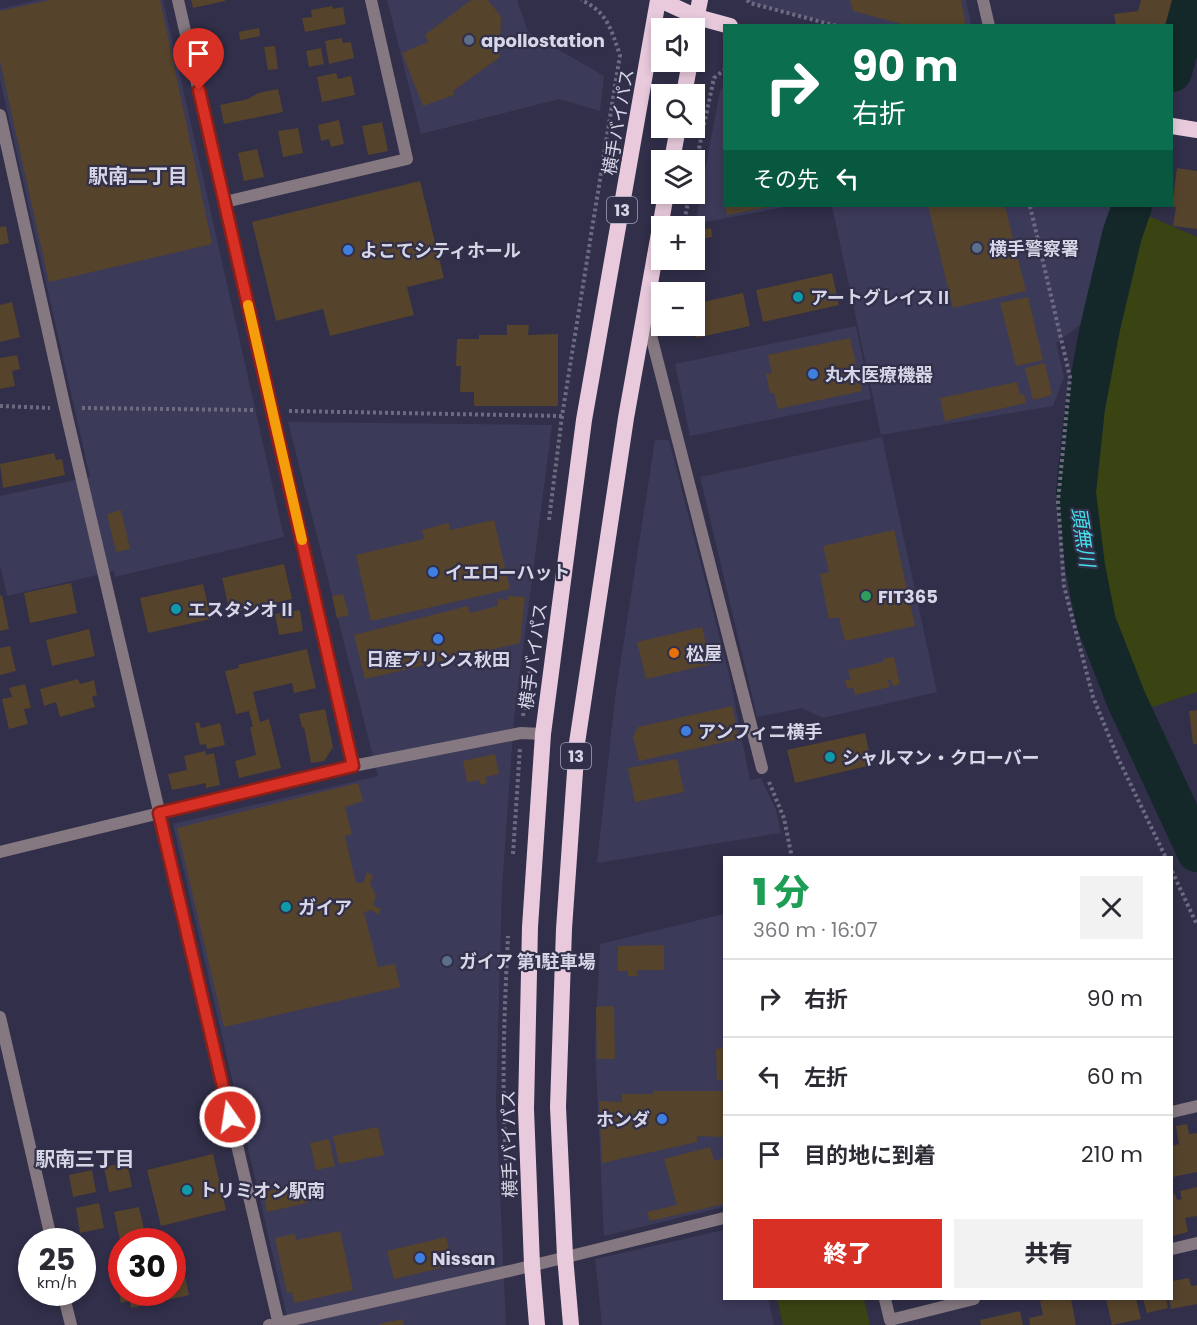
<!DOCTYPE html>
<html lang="ja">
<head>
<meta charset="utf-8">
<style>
	:root { --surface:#fff; --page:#f2f2f3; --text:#2b2b33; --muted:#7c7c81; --line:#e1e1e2; --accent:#d93025 }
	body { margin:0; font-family:Poppins,"Noto Sans JP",sans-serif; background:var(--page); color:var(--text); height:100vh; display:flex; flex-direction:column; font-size:22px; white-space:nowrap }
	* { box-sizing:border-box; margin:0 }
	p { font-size:20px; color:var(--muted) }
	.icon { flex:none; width:33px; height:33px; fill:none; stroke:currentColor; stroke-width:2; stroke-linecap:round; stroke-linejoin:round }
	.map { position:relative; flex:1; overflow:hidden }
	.details { position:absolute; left:723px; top:856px; width:450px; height:444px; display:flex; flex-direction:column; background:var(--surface); border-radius:0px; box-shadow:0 3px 9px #0003 }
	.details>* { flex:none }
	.guide { position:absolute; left:723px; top:24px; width:450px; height:183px; border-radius:0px; box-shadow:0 3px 9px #0003; background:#0b6e4f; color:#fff; overflow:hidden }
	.tools { position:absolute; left:651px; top:18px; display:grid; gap:12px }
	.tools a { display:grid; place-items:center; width:54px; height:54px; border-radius:0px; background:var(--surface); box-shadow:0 3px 9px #0003; font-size:30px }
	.speed { position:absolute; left:18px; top:1228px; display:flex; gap:12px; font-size:30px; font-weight:700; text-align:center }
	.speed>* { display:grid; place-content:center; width:78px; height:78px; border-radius:50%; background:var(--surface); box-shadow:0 3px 9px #0003; line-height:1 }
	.speed small { font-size:15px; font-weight:400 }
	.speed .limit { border:9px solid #d22; background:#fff; color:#111 }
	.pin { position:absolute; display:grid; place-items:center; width:51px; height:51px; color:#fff; margin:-62px -26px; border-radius:50% 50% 50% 0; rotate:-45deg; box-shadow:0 0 6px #0007 }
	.pin .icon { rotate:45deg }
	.me { position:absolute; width:66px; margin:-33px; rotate:347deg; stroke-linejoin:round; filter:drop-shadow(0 0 4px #0008) }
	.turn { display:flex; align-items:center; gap:21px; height:126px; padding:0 30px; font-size:27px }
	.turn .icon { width:78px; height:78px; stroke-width:2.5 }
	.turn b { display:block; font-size:42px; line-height:51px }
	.then { display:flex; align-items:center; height:57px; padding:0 30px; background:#0003; gap:12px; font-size:22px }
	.round { display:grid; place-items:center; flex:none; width:63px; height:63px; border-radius:0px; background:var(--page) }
	.overview { display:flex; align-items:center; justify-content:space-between; height:102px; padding:0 30px }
	h1 { font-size:36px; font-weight:800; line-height:45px; color:#1e9e55 }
	.action { display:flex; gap:12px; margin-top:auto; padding:12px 30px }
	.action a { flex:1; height:69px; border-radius:0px; background:var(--accent); color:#fff; font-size:24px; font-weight:800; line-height:69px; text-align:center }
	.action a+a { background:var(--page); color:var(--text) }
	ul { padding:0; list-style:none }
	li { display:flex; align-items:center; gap:18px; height:78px; padding:0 30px; border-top:2px solid var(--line) }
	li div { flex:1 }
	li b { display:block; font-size:22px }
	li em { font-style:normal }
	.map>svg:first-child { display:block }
	.built { fill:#3c3a59 }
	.grass { fill:#3a4413 }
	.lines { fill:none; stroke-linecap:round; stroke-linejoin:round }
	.river { stroke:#142729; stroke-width:40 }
	.building { fill:#56432b }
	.path { stroke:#6d6b82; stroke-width:4; stroke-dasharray:3 3; stroke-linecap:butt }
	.minor { stroke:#857880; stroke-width:12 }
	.tertiary { stroke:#857880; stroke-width:12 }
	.trunk { stroke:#e8cadc; stroke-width:16 }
	.route-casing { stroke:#8d1f18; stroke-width:15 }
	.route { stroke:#d93025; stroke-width:10 }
	.slow { stroke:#f59e0b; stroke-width:10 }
	.service-dot { fill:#5c6f8a; stroke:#312f49; stroke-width:2 }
	.shop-dot { fill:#3f7fe0; stroke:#312f49; stroke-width:2 }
	.culture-dot { fill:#0f9aa8; stroke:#312f49; stroke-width:2 }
	.leisure-dot { fill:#2e9e5b; stroke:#312f49; stroke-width:2 }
	.food-dot { fill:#e8710a; stroke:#312f49; stroke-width:2 }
	.labels { text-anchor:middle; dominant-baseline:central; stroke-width:4.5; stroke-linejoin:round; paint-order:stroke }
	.shield { fill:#312f49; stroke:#a4a4b8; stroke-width:1.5 }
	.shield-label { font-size:16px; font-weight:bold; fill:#d6d6e7 }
	.poi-label { font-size:18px; font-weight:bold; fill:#d6d6e7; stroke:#312f49; text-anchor:start }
	.street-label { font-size:18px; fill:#d6d6e7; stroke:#312f49 }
	.neighbourhood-label { font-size:20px; font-weight:bold; fill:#d6d6e7; stroke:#312f49 }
	.water-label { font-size:20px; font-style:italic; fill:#46e0eb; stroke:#312f49 }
</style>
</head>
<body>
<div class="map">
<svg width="1197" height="1325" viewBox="0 0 1197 1325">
	<rect width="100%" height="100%" fill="#312f49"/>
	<!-- built -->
	<path class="built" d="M37 0H163L284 537 115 577 114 571 7 596 0 565V496L90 477 0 79V9Z
		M387 0H517L528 32 604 76 600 111 559 99 421 134Z
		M747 0H966L971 25H837L750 3Z
		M724 84V206H790L695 224 720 91Z
		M832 206H1123L1099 311 1056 343 1064 377 1053 406 881 435Z
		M856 326 871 399 690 436 675 364Z
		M288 422 552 425 514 719 502 889 496 1105 506 1325H289L173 824 378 776Z
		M882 437 937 692 823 718 802 708 757 717 700 477Z
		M655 440H669L729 674 750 780 761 778 776 810 781 833 597 863 615 698Z
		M724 914V1207L604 1236 595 1047 600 944Z
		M724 1230V1299H768L774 1325H602L595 1259Z"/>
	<!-- grass -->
	<path class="grass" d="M1142 213 1197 237V692L1144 710 1111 634 1102 579 1089 450 1097 383 1133 229Z
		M777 1299H864L870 1325H783Z"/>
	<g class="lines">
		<!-- river -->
		<path class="river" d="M1172 72 1192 0
			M1132 206 1122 235 1100 328 1085 408 1076 493 1085 566 1096 622 1126 699 1197 852"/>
	</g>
	<!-- building -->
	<path class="building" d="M50 0H160L212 244 49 282 0 61V11Z
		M191 0H225V1L193 8Z
		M471 0H488L501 17 500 57 453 91 454 95 423 106 402 53 428 42 425 35Z
		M850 0H961L966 26H909L853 11Z
		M1141 0H1172L1165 26H1116L1114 14 1138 11Z
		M332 6 333 9 343 7 346 24 305 32 302 18 312 17 311 10Z
		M259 28 260 36 240 40 239 32Z
		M342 38 343 43 351 42 354 58 329 64 325 41Z
		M275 46 278 69 268 70 264 47Z
		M321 48 324 64 309 67 306 51Z
		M336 73 338 79 351 76 355 95 322 102 317 77Z
		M278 89 283 112 224 124 220 105 248 99 258 93Z
		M339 120 344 144 331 147 329 139 321 141 318 125Z
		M382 122 388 151 368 155 362 126Z
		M298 128 303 153 283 157 278 131Z
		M257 149 264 177 244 181 238 153Z
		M1177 168 1197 171V229L1173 226 1176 207 1172 206Z
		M420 181 444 278 407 287 414 315 330 336 323 309 276 321 252 222Z
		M725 206H768V207L727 215Z
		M928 206H1005L1026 291 953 308Z
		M6 226 9 243 0 245V227Z
		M711 228 712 237 697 240 696 231Z
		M832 273 839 305 763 322 756 290Z
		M743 293 750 326 696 338 693 326H694V304Z
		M1028 297 1043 360 1016 366 1000 303Z
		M12 302 20 337 0 342V305Z
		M507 325H529L528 335 558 334V406H474V392H460L461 366H456L457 339H479V335H507Z
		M850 338 862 391 778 409 774 393H770L766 374 772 373 768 355Z
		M17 355 20 369 12 371 15 386 0 389V358Z
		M1045 363 1052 395 1033 400 1025 368Z
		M1017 382 1020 395 1024 394 1026 403 945 421 940 398Z
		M54 453 56 460 62 459 65 475 3 488 0 464Z
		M121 510 130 549 116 552 107 514Z
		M494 520 510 589 371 621 356 555 424 539 422 530 449 523 450 530Z
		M894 530 915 626 845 641 839 617 829 619 820 574 829 572 823 546Z
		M284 564 292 599 230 613 222 578Z
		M71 583 77 613 30 623 24 593Z
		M203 584 211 619 148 633 140 598Z
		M343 594 349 615 337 618 332 596Z
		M2 595 9 629 0 631V596Z
		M507 596 525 597 520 643 365 679 354 635 468 606 470 613 498 606V599L508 600Z
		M300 610 303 631 279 635 275 614Z
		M702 627 711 664 646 679 637 642Z
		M89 629 95 656 52 666 46 640Z
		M10 646 16 671 0 675V648Z
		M307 649 316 688 294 693 292 683 253 692 260 722 269 719 281 768 239 778 235 761 256 755 250 727H253L249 711 236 714 225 671 239 668 238 665Z
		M894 657 900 684 893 686 891 680H888L890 687 855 695 853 687 847 689 845 680H851L848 670 883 662V659Z
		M78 679 80 684 94 680 97 695 92 697 95 707 60 717 56 702 44 706 40 689Z
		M25 684 31 708 24 709 28 724 9 729 2 699 12 697 9 688Z
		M732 706 739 739 639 761 633 736 638 727Z
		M325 709 333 747 324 761 311 763 304 727 302 728 299 714Z
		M1197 710V744H1193L1189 711Z
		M199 722 201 728 220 723 225 745 207 749 206 744 200 745 195 723Z
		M865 733 872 765 795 783 787 750Z
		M205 751 206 755 214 753 220 785 206 788V783L172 790 168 774 187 770 184 756Z
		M495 754 499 774 485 777 487 783 480 785 479 780 467 782 463 761Z
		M677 759 684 792 635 802 628 768Z
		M358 783 363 801 345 807 352 834 345 836 356 883H363L367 872 373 876 370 883 376 896 373 905 381 909 378 915 372 910 364 912 378 967 395 964 400 987 224 1027 177 828Z
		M664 945V970H637V976H628V971H618V946Z
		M614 1006 615 1059H597L596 1007Z
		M724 1048V1080H717L716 1049Z
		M653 1091H724V1137L697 1136V1142L602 1163 599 1101 622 1102V1094H653Z
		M1187 1124 1189 1134 1197 1133V1172L1172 1177V1146L1179 1144 1176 1126Z
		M378 1127 384 1155 339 1164 333 1136Z
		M329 1139 335 1166 316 1170 310 1143Z
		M710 1147 714 1161 724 1158V1204L650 1221 647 1212 677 1205 664 1159Z
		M213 1154 226 1210 161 1226 147 1170Z
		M127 1162 132 1187 109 1192 104 1167Z
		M92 1170 96 1192 73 1197 69 1175Z
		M302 1183 307 1203 267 1212 263 1192Z
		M1197 1187V1216L1185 1218 1188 1232 1172 1236V1195L1175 1194 1177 1200 1182 1199 1180 1191Z
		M99 1203 104 1228 80 1233 76 1208Z
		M139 1207 145 1234 120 1240 114 1212Z
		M340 1231 353 1290 294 1303 292 1292 287 1293 275 1238 295 1234 296 1240Z
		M446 1237 453 1265 394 1279 387 1251Z
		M183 1267 189 1295 131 1308 130 1301 121 1303 117 1281 122 1280V1293H172V1269Z
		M1189 1278 1191 1286 1197 1285V1304L1171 1309 1169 1299H1172V1281Z
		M1050 1299H1071L1076 1325H1030L1029 1318 1043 1315 1040 1301Z
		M1106 1299H1136L1141 1319 1112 1325Z
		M1143 1299H1166L1168 1308 1147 1313Z
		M1020 1311 1023 1325H981L980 1320Z
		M402 1319 404 1325H379V1324Z"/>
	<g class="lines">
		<!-- path -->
		<path class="path" d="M747 0 750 3 837 26
			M694 172 714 78 724 70
			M1030 206 1070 377 1058 501 1064 586 1093 697 1118 758 1166 858
			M683 226 690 194
			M0 406 50 408
			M82 408 254 410
			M289 411 562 416
			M549 520 562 416 620 55C611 30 608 12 581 0
			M523 716 530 670
			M769 782 784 818 792 858
			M513 854 520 748
			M1172 871 1197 925
			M507 1178C501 1097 504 1017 508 936"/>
		<!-- minor -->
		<path class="minor" d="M178 0 353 766
			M983 0 989 26
			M0 115 65 408 279 1325
			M225 202 407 159 371 0
			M646 316 762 768
			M0 852 353 766 521 733 543 734
			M1172 1112 1197 1106
			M1172 1249 1197 1243
			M885 1299 890 1320 974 1299
			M269 1325 514 1270 724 1218"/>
		<!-- tertiary -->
		<path class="tertiary" d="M0 1017 52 1242
			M63 1293 71 1325"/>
		<!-- trunk -->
		<path class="trunk" d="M660 0 697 17 730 26
			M694 30 700 0
			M684 94 690 62
			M1172 126 1197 130
			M672 160 678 128
			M537 1325 532 1265 526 1109 530 927 543 734 584 420 658 0
			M571 1325 565 1256 558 1107 564 929 577 743 626 418 666 194"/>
	</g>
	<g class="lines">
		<defs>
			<path id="route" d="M199 90 353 766 159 813 230 1117"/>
		</defs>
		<!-- route casing -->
		<use href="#route" class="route-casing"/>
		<!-- route -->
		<use href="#route" class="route"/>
		<!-- slow -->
		<path class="slow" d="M248 305 302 540"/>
	</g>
	<!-- markers -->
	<g class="service-dot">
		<circle cx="469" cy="40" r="6"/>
		<circle cx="977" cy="248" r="6"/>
		<circle cx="447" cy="961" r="6"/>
	</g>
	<g class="shop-dot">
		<circle cx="348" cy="250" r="6"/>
		<circle cx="813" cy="374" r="6"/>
		<circle cx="433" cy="572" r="6"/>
		<circle cx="438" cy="639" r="6"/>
		<circle cx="686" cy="731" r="6"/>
		<circle cx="662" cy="1119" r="6"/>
		<circle cx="420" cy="1258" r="6"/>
	</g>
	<g class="culture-dot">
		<circle cx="798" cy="297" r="6"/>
		<circle cx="176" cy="609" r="6"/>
		<circle cx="830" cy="757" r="6"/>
		<circle cx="286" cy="907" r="6"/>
		<circle cx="187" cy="1190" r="6"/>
	</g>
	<circle class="leisure-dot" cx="866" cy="596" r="6"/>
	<circle class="food-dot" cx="674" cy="653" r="6"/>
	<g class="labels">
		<!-- shield labels -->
		<g class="shield">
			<rect x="607" y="197" width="30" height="26" rx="4.5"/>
			<rect x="561" y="743" width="30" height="26" rx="4.5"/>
		</g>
		<g class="shield-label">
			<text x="622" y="210">13</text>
			<text x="576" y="756">13</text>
		</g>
		<!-- poi labels -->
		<g class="poi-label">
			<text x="481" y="40">apollostation</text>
			<text x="989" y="248">横手警察署</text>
			<text x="360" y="250">よこてシティホール</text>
			<text x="810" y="297">アートグレイスⅡ</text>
			<text x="825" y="374">丸木医療機器</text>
			<text x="445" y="572">イエローハット</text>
			<text x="878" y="596">FIT365</text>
			<text x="188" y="609">エスタシオⅡ</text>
			<text x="686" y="653">松屋</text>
			<text x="438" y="659" text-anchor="middle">日産プリンス秋田</text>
			<text x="698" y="731">アンフィニ横手</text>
			<text x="842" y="757">シャルマン・クローバー</text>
			<text x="298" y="907">ガイア</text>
			<text x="459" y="961">ガイア 第1駐車場</text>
			<text x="650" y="1119" text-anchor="end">ホンダ</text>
			<text x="199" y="1190">トリミオン駅南</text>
			<text x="432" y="1258">Nissan</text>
		</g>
		<!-- street labels -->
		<g class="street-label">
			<text transform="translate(618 122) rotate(-80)">横手バイパス</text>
			<text transform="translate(533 656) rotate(-82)">横手バイパス</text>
			<text transform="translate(509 1144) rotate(-91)">横手バイパス</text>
		</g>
		<!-- neighbourhood labels -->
		<g class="neighbourhood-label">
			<text x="138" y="176">駅南二丁目</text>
			<text x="85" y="1159">駅南三丁目</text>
		</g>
		<!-- water labels -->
		<g class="water-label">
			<text transform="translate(1083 537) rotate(81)">頭無川</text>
		</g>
	</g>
</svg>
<div class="tools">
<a><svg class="icon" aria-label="sound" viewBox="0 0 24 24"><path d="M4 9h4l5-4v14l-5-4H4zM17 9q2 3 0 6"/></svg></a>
<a><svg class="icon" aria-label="search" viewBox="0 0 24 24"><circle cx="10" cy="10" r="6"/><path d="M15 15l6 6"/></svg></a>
<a><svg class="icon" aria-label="layers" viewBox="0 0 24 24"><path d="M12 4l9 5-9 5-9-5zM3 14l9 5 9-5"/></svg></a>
<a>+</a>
<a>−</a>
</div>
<div class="speed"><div>25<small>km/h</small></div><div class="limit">30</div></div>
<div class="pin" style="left:199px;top:90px;background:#d93025"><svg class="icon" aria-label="arrive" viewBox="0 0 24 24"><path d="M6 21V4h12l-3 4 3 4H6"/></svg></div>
<svg class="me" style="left:230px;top:1117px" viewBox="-20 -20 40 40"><circle r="17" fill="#d93025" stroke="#fff" stroke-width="3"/><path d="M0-11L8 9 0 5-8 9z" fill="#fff"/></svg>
<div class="guide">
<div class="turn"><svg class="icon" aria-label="right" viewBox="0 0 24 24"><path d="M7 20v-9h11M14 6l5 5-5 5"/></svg><div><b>90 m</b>右折</div></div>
<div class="then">その先<svg class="icon" aria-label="left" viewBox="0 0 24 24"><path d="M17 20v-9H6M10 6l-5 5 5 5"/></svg></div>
</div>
<section class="details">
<div class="overview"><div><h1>1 分</h1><p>360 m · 16:07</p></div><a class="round"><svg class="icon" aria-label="close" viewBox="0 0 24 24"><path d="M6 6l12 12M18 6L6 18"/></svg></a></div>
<ul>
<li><svg class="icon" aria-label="right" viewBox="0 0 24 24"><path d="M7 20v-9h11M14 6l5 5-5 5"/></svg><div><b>右折</b></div><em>90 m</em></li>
<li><svg class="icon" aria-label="left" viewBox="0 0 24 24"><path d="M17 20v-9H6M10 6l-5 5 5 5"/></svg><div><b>左折</b></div><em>60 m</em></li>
<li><svg class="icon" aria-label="arrive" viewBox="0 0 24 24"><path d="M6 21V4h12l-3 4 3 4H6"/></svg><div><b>目的地に到着</b></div><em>210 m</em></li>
</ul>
<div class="action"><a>終了</a><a>共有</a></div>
</section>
</div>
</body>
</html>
